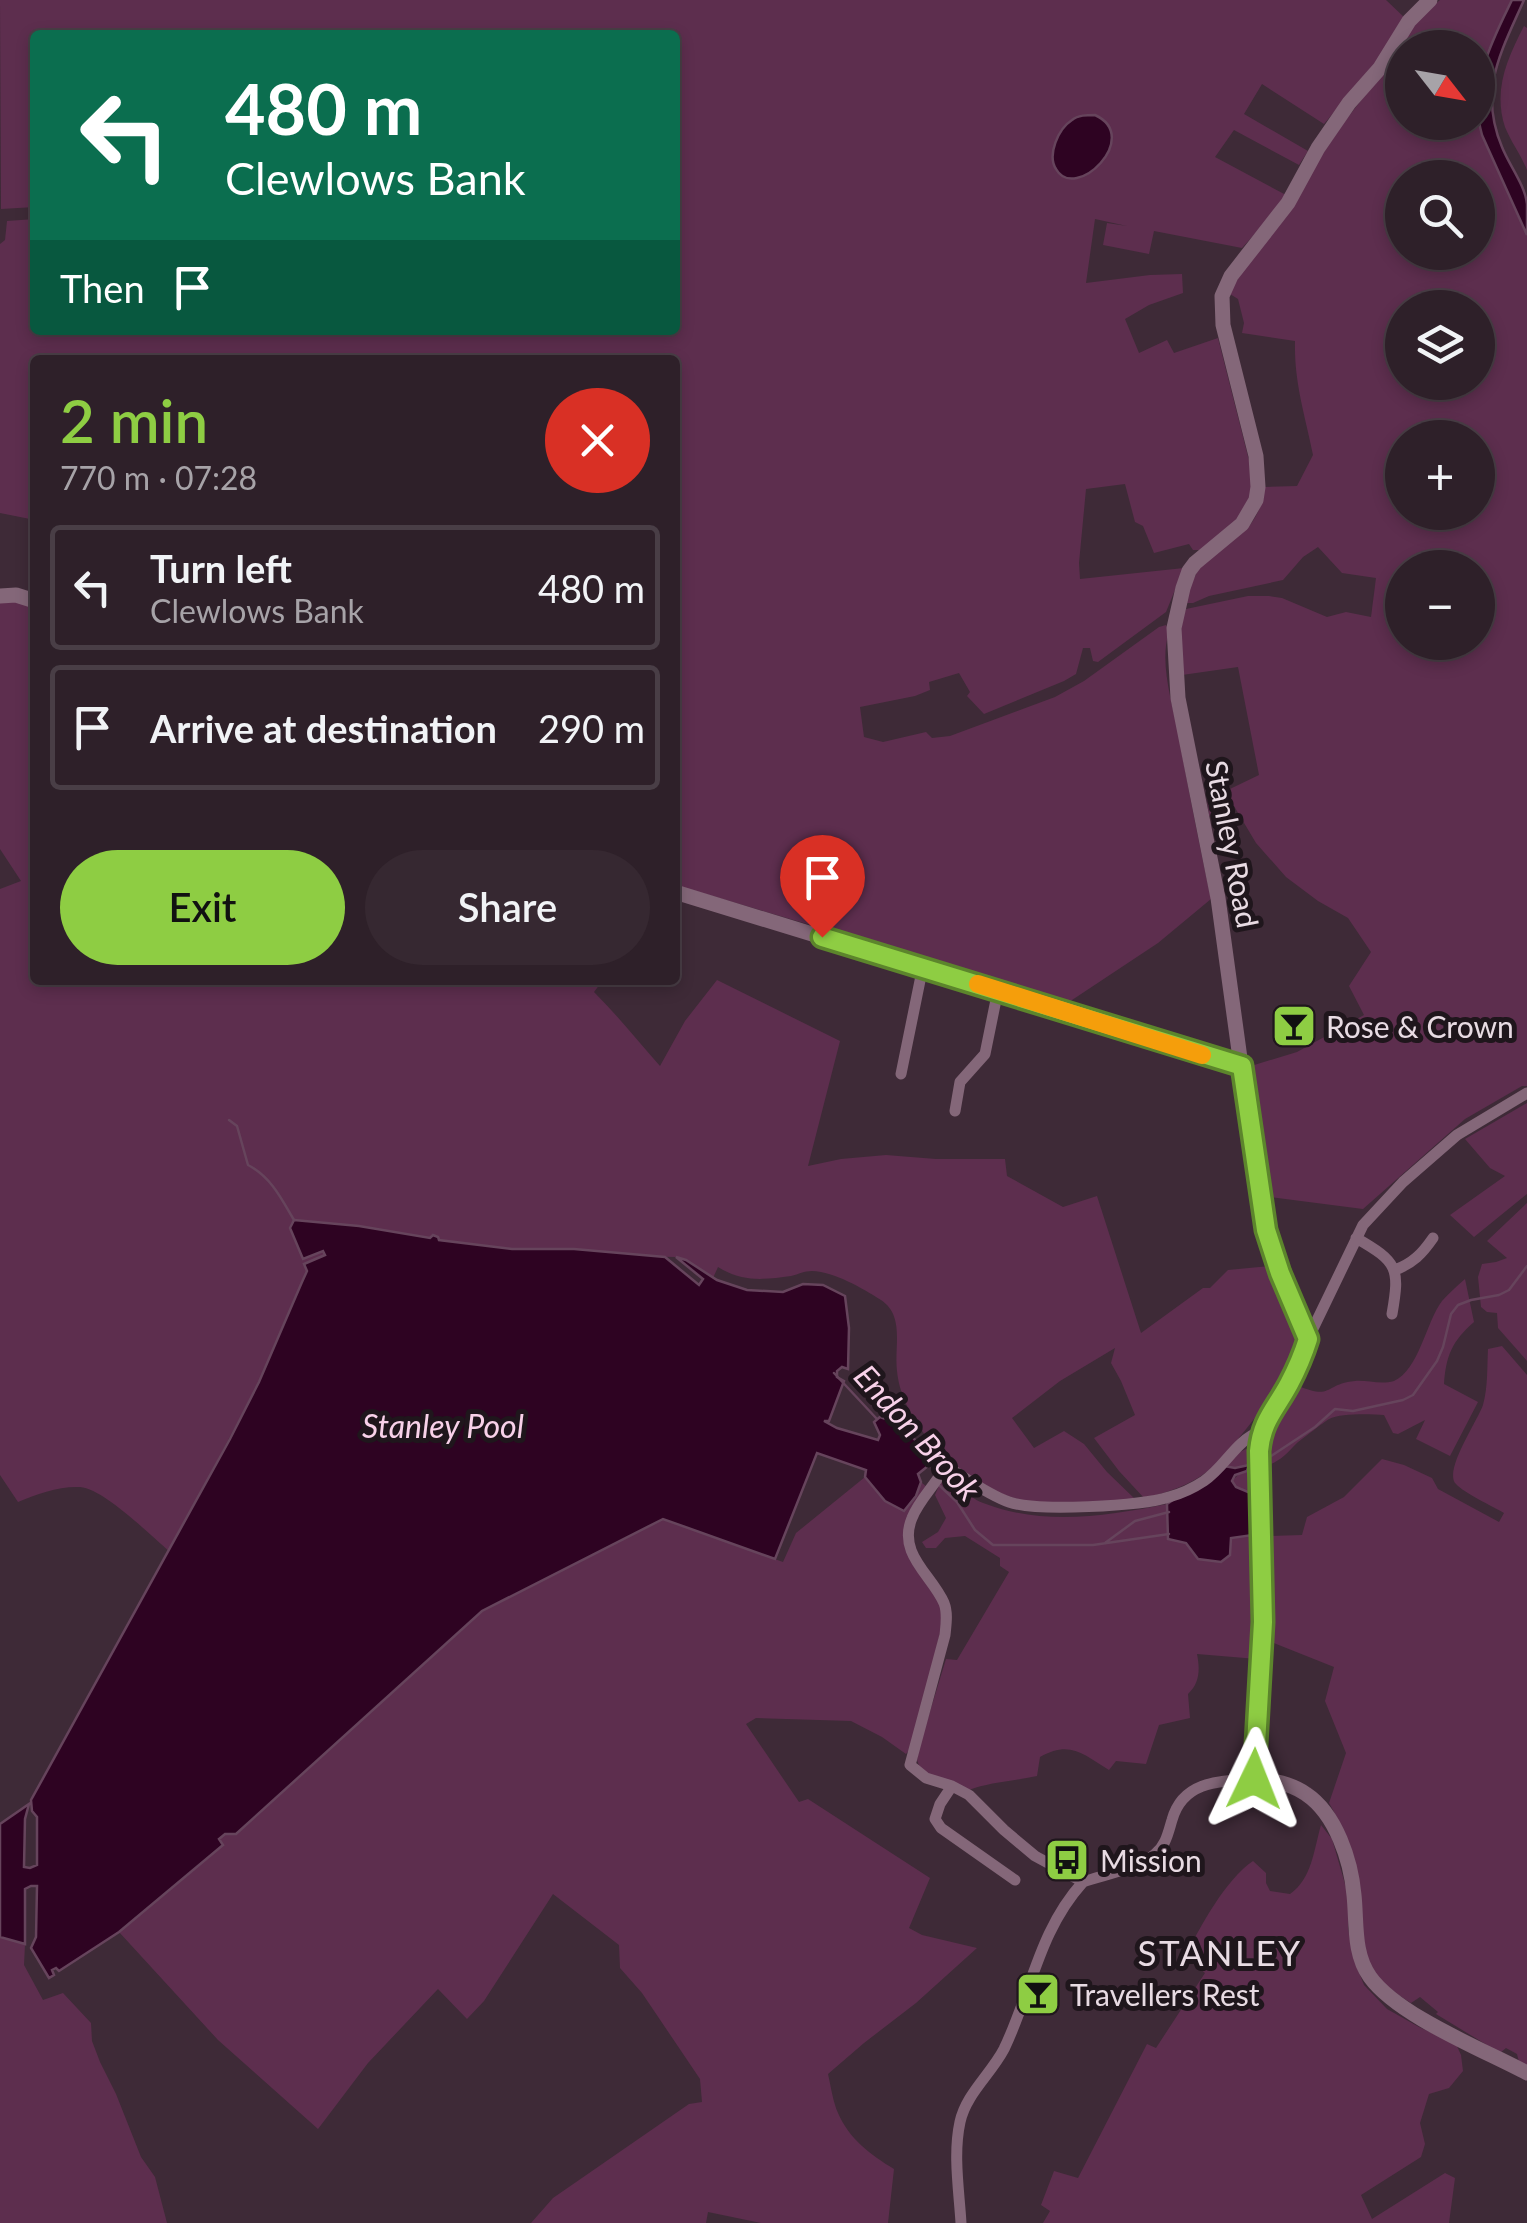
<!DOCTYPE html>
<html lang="en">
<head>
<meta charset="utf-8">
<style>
	:root { --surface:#2e2029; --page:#362831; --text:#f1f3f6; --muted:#a7a3a8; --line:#493e46; --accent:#8ecd43 }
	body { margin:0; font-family:Lato,sans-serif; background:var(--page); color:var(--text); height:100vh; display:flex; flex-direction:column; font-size:38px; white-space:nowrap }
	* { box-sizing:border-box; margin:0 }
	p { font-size:32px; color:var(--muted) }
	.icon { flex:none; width:55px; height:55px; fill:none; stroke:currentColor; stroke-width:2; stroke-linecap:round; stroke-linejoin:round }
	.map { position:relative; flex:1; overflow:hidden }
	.details { position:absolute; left:30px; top:355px; width:650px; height:630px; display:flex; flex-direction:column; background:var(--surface); border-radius:10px; box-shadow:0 5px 15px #0003,0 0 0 2px var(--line) }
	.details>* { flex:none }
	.top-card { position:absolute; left:30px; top:30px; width:650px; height:305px; border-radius:10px; box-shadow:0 5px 15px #0003,0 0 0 2px var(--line); background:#0b6e4f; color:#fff; overflow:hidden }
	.needle { width:65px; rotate:121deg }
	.tools { position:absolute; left:1385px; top:30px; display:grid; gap:20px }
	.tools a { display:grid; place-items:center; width:110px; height:110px; border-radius:50%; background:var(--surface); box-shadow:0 5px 15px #0003,0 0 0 2px var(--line); font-size:50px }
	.pin { position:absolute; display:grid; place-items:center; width:85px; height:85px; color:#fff; margin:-102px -42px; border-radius:50% 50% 50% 0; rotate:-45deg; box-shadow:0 0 10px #0007 }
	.pin .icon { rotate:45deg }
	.me { position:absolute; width:110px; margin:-55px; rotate:2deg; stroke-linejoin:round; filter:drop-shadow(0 0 8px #0008) }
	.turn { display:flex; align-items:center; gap:35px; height:210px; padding:0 30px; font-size:45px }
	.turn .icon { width:130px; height:130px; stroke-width:2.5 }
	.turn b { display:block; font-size:70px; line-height:85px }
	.then { display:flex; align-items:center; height:95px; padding:0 30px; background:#0003; gap:20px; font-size:38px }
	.round { display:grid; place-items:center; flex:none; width:105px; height:105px; border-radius:52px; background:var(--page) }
	.overview { display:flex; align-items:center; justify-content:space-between; height:170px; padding:0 30px }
	h1 { font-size:60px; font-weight:600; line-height:75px; color:var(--accent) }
	.button { display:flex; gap:20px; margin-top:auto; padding:20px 30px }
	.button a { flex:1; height:115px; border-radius:60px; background:var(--accent); color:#111; font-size:40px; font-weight:600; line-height:115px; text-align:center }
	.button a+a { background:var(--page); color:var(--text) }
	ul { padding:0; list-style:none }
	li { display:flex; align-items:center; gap:30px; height:125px; margin:0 20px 15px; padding:0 10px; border:5px solid var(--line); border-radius:10px }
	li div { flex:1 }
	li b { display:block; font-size:38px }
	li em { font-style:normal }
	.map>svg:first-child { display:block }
	.green { fill:#5d2e4e; fill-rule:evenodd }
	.water { fill:#2e0322; stroke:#66445c; stroke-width:2.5 }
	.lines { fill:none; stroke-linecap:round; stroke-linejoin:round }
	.stream { stroke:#66445c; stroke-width:2.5 }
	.minor { stroke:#846779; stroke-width:11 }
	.tertiary { stroke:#846779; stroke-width:15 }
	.route-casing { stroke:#5c852c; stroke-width:25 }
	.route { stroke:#8ecd43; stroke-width:18 }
	.slow { stroke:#f59e0b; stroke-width:18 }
	.labels { text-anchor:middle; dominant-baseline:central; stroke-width:10; stroke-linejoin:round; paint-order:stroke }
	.street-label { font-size:30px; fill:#e8dbe3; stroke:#1f161c }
	.poi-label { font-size:30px; fill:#e8dbe3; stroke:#1f161c; text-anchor:start }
	.water-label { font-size:32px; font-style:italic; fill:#f8d1e9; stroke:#1f161c }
	.quarter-label { font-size:35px; letter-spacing:2.5px; fill:#e8dbe3; stroke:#1f161c }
</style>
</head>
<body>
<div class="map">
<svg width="1527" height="2223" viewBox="0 0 1527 2223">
	<rect width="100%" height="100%" fill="#3e2a37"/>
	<!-- green -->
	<path class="green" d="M0 0H1386L1406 19 1379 58 1324 124 1262 84 1244 114 1308 151 1299 165 1234 130 1215 157 1286 195 1283 203 1242 248 1154 231 1149 254 1103 245 1107 223 1127 226 1095 219 1086 283 1150 275 1182 274 1183 293 1149 305 1125 319 1139 353 1167 340 1174 353 1218 338 1255 484 1242 517 1200 550H1193L1189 544 1154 553 1143 526 1135 522 1125 484 1086 489 1079 563 1080 579 1184 568 1166 612 1098 662 1093 661 1090 648H1083L1076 674 1064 681 984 714 967 696 970 692 959 673 929 682 930 690 915 696 860 707 864 737 883 742 926 732 932 738 950 736 1055 697 1084 681 1159 627 1166 625 1169 632C1159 662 1172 702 1178 732 1188 788 1199 843 1211 899L1158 943 1066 1004 899 951 675 885V360H35V520L0 513V244L5 240 7 221 35 219V330H675V35H35V207L1 209Z
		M1440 0H1512L1488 50 1478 89V48H1402V122H1478V119L1482 135 1527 235V1086H1522L1465 1119 1363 1209 1270 1197 1251 1066 1297 1052 1364 1015 1349 986 1371 952 1348 918 1318 901 1286 877 1256 843 1231 801 1209 816 1207 800 1259 775 1238 667 1182 675 1181 624 1186 609 1248 596H1269L1282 598 1327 617 1346 612 1371 617 1376 578 1342 573 1318 547 1303 557 1283 580 1209 596 1193 603H1186L1184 599 1199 568 1250 525C1259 513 1263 501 1265 487L1297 486 1313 455C1305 415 1294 383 1295 341L1242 333 1244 323 1238 299 1230 294 1233 286 1345 121 1395 57 1415 21ZM1402 178H1478V252H1402ZM1402 308H1478V382H1402ZM1402 438H1478V512H1402ZM1402 568H1478V642H1402Z
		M1524 26 1527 28V170C1521 155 1511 142 1505 127 1493 90 1507 59 1524 26Z
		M8 599 35 606V980H603L594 992C618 1016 638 1041 660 1066L685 1021 717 980 840 1041 808 1166 841 1159 886 1155 936 1159H1005L1007 1176 1063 1207 1097 1196 1141 1333 1203 1288H1210L1228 1270 1270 1266C1276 1279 1300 1327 1301 1338 1303 1361 1228 1456 1208 1471 1190 1485 1166 1493 1144 1498L1119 1471 1094 1438 1135 1415 1121 1381 1111 1363 1115 1348 1060 1381 1012 1418 1034 1448 1064 1431 1084 1444 1107 1472 1136 1500C1103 1501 1069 1506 1037 1503 976 1496 903 1433 897 1371 894 1346 905 1316 881 1300 862 1288 835 1272 812 1271 804 1271 799 1274 791 1276 763 1280 742 1282 718 1267L713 1278 686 1260 676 1257C642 1257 609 1253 576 1250 553 1248 530 1251 507 1248 436 1241 366 1226 294 1220L303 1259 324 1251 325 1256 307 1271 259 1382 169 1551C149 1534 104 1489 80 1487 59 1486 37 1494 18 1502L0 1475V889L21 881 0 849V601Z
		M1527 1103V1194L1474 1237 1450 1215 1505 1176 1490 1168 1465 1139Z
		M1527 1203V1361L1498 1328 1497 1313 1487 1312 1481 1307 1478 1277 1482 1264 1496 1262 1507 1258 1487 1241Z
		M1465 1279 1474 1322C1452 1341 1446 1356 1444 1384L1478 1402 1450 1456 1416 1439 1425 1420 1398 1434 1393 1433 1384 1415C1371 1414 1340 1413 1329 1419 1324 1422 1302 1439 1297 1443 1285 1455 1282 1460 1266 1466 1267 1431 1277 1415 1296 1385 1334 1401 1323 1384 1355 1381 1367 1380 1381 1385 1394 1381 1419 1370 1426 1322 1442 1301 1449 1293 1457 1286 1465 1279Z
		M1502 1346 1527 1375V2068L1519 2062 1517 2054 1506 2048 1500 2053 1436 2014 1438 2012 1420 1997 1411 2003C1397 1994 1379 1982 1370 1967 1356 1943 1358 1896 1354 1868 1351 1845 1340 1822 1329 1803L1346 1753 1325 1701 1334 1667 1266 1640 1268 1536 1302 1535 1307 1517 1344 1497 1382 1459 1404 1465 1432 1478 1438 1489 1499 1522 1504 1513C1492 1506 1464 1493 1456 1484 1443 1471 1477 1422 1483 1405 1488 1386 1487 1368 1488 1349Z
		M1246 1449 1252 1452 1257 1659 1197 1654C1200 1669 1200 1683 1188 1694L1190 1718 1159 1725 1146 1764 1116 1761 1109 1770C1083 1754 1070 1740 1040 1757L1037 1776C1014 1781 989 1782 969 1790L926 1774 920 1768 917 1760 920 1744 946 1659 957 1660 1009 1572 1000 1566V1558L965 1536 945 1538 936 1548H926L922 1542 938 1532 946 1518 935 1495 940 1483 946 1479C961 1484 967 1498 986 1504 1044 1526 1108 1516 1167 1504L1168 1539 1231 1538 1236 1487 1232 1481 1248 1465 1235 1468 1224 1466 1238 1453Z
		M865 1477 885 1501 916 1496 921 1482 928 1488 905 1532 941 1606 943 1621 912 1747 906 1754 882 1737 851 1721 756 1718 746 1724 799 1802 808 1799 930 1878 909 1928 922 1935 977 1948 916 2003 864 2043 828 2074C831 2087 833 2102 838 2113 849 2139 871 2155 894 2169L888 2223H761L708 2212 706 2223H531L553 2198 689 2104 702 2102 700 2079 642 1993 620 1968 619 1945 553 1894 484 2001 467 2019 438 1989 368 2063 318 2129 218 2040 119 1932 223 1845 218 1839 225 1834H236L482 1611 663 1519 783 1562 796 1533Z
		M1321 1825 1332 1839 1350 1901 1348 1928 1354 1960 1364 1985 1387 2009 1419 2027 1456 2044 1461 2055 1463 2071 1449 2088 1429 2094 1420 2123 1425 2144 1421 2157 1361 2195 1372 2219 1445 2173 1455 2178 1449 2223H1043L1050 2211 1041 2205 1054 2171 1078 2178 1147 2044 1156 2048 1205 1973 1185 1956C1201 1926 1225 1880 1253 1861L1266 1873V1883L1270 1891 1290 1894C1312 1879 1314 1849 1321 1825Z
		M0 1937 25 1944 24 1965 43 2000 63 1993 91 2023 92 2041 100 2062 116 2094 141 2157 155 2177 167 2223H0Z"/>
	<!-- water -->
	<path class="water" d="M1512 0H1524C1501 52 1478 90 1502 147 1509 165 1525 185 1527 204 1527 213 1527 225 1527 235L1482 135C1468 86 1491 43 1512 0Z
		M1095 115C1143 137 1075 203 1056 169 1047 155 1058 129 1072 120 1078 115 1087 115 1095 115Z
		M294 1220 359 1226 430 1238 433 1235 438 1237 439 1240 512 1249H574L665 1257 699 1285 703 1279 676 1257 686 1260 717 1280 747 1290 783 1292 803 1284 823 1285 845 1296 849 1328 848 1369 842 1367 837 1371V1377L844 1381 829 1421H824L837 1428 878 1440 880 1435 874 1422 880 1417C900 1423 916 1438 927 1456L926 1463 928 1466 918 1474 921 1482 916 1496 904 1511 885 1501 865 1477 866 1470 817 1453 775 1559 663 1519 482 1611 236 1834H225L219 1839 223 1845 119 1932 59 1971 56 1968 52 1970 54 1975 49 1978 31 1948 36 1937 37 1886H31L25 1889V1944L0 1937V1824L29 1804 25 1819 24 1867 30 1868 37 1865V1817L32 1811 31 1800 230 1439 259 1382 302 1282 307 1271 304 1264 325 1255 323 1251 303 1259 290 1228Z
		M1249 1465 1247 1471 1235 1475 1232 1481 1236 1487 1253 1494V1535L1231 1538 1230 1555 1221 1562 1198 1559 1186 1543 1168 1539 1167 1504 1224 1466 1235 1468Z"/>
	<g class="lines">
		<!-- stream -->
		<path class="stream" d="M229 1120 237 1126 248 1165C271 1177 281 1198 294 1220
			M834 1373 876 1418
			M1268 1458 1315 1427 1335 1409 1353 1411 1403 1400 1413 1395 1437 1361 1443 1347 1451 1314 1458 1305 1471 1300 1499 1295 1509 1290 1527 1266
			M940 1486 957 1502 975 1530 993 1545H1093L1169 1534
			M1105 1543 1135 1521 1169 1512"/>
		<!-- minor -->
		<path class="minor" d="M901 1074 923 966
			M955 1111 960 1082 985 1054 998 990
			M1356 1238C1398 1262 1400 1268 1392 1314
			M1395 1270C1413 1263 1422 1254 1433 1238
			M1308 1339 1363 1225 1403 1182 1457 1135 1527 1093
			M952 1786 940 1804 935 1819 941 1828 1015 1880
			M1083 1882 1035 1856 1004 1830 969 1795 952 1786 926 1778 910 1765 945 1635C946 1625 948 1613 944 1603 932 1575 897 1554 912 1518 918 1502 933 1487 942 1472L949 1468C969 1480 987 1494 1009 1502 1036 1512 1141 1506 1169 1497 1180 1494 1195 1487 1204 1481 1226 1466 1235 1441 1261 1431
			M1083 1882C1103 1875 1140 1868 1155 1854 1166 1845 1168 1833 1172 1820 1183 1780 1221 1781 1255 1779
			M961 2223C959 2190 953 2154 960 2122 966 2094 991 2074 1004 2049 1032 1991 1038 1932 1083 1882"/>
		<!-- tertiary -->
		<path class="tertiary" d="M1430 0 1409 21 1380 68 1349 103 1318 148 1288 203 1231 276 1222 296 1223 325 1256 456 1258 487 1256 500 1242 524 1195 563 1189 571 1183 588 1174 628 1178 698 1218 898 1253 1153 1266 1230 1281 1273 1308 1339C1303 1355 1297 1369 1289 1384 1275 1410 1262 1420 1259 1451L1263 1622 1255 1779C1271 1780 1292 1784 1306 1794 1336 1814 1351 1861 1354 1895 1357 1923 1353 1953 1370 1977 1398 2016 1484 2050 1527 2073
			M0 596 16 595 35 601
			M675 892 1242 1066"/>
	</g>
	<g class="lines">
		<defs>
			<path id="route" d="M822 937 1242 1066 1266 1230 1280 1273 1308 1339C1303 1355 1297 1369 1289 1384 1275 1410 1262 1420 1259 1451L1263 1622 1254 1779"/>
		</defs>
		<!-- route casing -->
		<use href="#route" class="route-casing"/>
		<!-- route -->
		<use href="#route" class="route"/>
		<!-- slow -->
		<path class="slow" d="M978 984 1202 1055"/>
	</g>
	<!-- icons -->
	<defs>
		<symbol id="bar-square" viewBox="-11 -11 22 22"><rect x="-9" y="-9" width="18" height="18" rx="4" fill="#8ecd43" stroke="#1f161c"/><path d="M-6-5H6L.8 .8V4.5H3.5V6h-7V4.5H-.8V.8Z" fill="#111"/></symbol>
		<symbol id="bus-square" viewBox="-11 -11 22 22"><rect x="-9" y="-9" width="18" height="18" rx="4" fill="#8ecd43" stroke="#1f161c"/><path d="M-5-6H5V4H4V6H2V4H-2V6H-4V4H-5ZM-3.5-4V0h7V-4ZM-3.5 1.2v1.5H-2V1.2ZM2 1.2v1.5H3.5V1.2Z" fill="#111"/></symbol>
	</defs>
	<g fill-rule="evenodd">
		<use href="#bar-square" x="1269" y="1001" width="50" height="50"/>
		<use href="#bus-square" x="1042" y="1835" width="50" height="50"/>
		<use href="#bar-square" x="1013" y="1969" width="50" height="50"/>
	</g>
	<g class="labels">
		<!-- street labels -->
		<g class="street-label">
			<text transform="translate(1233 844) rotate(79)">Stanley Road</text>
		</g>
		<!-- poi labels -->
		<g class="poi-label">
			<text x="1326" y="1026">Rose &amp; Crown</text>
			<text x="1100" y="1860">Mission</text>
			<text x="1070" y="1994">Travellers Rest</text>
		</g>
		<!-- water labels -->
		<g class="water-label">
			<text x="443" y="1425">Stanley Pool</text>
			<text transform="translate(918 1432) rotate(48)">Endon Brook</text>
		</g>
		<!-- quarter labels -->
		<g class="quarter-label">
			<text x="1220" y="1952">STANLEY</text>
		</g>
	</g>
</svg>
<div class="tools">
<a><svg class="needle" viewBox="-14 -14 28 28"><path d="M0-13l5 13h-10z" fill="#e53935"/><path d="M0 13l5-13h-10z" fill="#a7a3a8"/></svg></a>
<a><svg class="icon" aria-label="search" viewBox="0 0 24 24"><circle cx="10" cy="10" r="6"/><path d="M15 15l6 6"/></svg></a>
<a><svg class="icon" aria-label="layers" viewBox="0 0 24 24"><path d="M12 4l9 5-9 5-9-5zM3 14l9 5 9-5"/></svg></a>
<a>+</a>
<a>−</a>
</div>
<div class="pin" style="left:822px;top:937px;background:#d93025"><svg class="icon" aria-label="arrive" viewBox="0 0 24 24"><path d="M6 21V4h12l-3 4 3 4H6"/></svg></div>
<svg class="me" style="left:1254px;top:1779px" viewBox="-20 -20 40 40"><path d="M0-17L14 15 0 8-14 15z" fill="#8ecd43" stroke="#fff" stroke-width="4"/></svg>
<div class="top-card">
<div class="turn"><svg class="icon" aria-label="left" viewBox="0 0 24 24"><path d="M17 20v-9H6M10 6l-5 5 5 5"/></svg><div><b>480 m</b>Clewlows Bank</div></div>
<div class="then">Then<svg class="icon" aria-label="arrive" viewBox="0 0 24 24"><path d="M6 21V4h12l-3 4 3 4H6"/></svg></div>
</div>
<section class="details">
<div class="overview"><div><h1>2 min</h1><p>770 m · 07:28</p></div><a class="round" style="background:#d93025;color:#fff"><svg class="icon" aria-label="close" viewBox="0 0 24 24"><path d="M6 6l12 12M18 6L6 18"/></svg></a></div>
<ul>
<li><svg class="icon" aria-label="left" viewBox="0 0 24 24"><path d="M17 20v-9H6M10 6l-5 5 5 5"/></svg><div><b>Turn left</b><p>Clewlows Bank</p></div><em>480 m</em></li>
<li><svg class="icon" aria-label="arrive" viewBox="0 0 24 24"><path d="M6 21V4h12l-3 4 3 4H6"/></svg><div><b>Arrive at destination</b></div><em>290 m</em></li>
</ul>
<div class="button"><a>Exit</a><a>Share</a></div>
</section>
</div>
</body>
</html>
